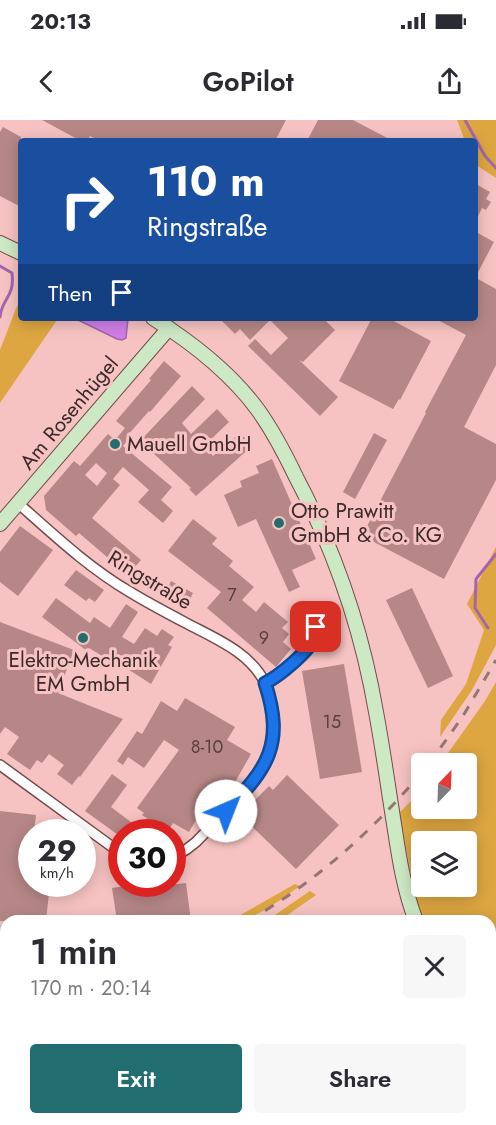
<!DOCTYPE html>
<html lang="en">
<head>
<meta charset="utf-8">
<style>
	:root { --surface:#fff; --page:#f7f7f7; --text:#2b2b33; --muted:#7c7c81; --accent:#216d70 }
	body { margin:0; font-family:Jost,sans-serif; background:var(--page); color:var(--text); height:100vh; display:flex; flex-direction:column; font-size:22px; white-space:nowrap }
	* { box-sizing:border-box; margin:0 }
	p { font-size:20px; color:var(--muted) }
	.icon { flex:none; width:33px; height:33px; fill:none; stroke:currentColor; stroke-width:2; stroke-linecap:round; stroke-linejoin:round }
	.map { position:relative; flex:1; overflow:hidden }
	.drawer { position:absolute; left:0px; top:795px; width:496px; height:210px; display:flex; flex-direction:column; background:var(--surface); border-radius:18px 18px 0 0; box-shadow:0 3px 15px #0003 }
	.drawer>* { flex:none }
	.guide { position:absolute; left:18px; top:18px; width:460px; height:183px; border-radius:6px; box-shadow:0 3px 15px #0003; background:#1a4fa0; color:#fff; overflow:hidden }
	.needle { width:39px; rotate:23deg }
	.controls { position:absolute; left:411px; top:633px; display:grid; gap:12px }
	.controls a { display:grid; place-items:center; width:66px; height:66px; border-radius:6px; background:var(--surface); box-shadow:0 3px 15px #0003; font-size:30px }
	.speed { position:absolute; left:18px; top:699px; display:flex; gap:12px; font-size:30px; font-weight:700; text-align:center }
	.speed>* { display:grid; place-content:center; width:78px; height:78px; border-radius:50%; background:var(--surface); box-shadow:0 3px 15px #0003; line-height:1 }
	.speed small { font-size:15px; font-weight:400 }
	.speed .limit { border:9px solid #d22; background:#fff; color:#111 }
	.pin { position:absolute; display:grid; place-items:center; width:51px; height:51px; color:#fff; margin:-26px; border-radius:12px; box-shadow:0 3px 9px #0006 }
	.me { position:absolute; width:66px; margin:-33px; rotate:44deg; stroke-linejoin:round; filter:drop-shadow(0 0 4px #0008) }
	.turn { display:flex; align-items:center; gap:21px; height:126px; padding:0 30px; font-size:27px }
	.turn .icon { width:78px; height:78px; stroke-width:2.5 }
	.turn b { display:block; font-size:42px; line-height:51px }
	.then { display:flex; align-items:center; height:57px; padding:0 30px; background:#0003; gap:12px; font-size:22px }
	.round { display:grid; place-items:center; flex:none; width:63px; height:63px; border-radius:6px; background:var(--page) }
	.overview { display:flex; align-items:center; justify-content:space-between; height:102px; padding:0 30px }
	h1 { font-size:36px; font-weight:600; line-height:45px }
	.cta { display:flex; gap:12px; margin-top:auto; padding:12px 30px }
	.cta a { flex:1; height:69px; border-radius:6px; background:var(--accent); color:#fff; font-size:24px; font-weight:600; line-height:69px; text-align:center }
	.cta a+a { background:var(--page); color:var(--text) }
	.status { display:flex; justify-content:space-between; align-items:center; height:42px; padding:0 30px; background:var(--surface); direction:ltr }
	.status svg { height:16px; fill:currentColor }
	header { display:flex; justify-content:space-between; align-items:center; height:78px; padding:0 30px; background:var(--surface); font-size:27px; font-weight:600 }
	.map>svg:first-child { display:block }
	.green { fill:#dda641; fill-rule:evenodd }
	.water { fill:#d17fe6; stroke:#a465ad; stroke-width:1.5 }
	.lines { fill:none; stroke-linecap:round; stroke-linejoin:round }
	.stream { stroke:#a465ad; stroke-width:3 }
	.building { fill:#b78787; fill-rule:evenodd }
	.street-casing { stroke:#764b4b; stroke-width:12 }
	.secondary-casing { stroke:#764b4b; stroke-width:16 }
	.street { stroke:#fff; stroke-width:9 }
	.secondary { stroke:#cde8c5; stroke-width:14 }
	.rail { stroke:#977574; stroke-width:3; stroke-dasharray:10 10; stroke-linecap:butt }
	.route-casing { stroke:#114b97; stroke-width:15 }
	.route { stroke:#1a73e8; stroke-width:10 }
	.poi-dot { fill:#216d70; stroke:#f6c3c2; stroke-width:2 }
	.labels { text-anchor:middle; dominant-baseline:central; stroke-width:6; stroke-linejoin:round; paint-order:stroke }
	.number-label { font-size:18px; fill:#5b4040 }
	.street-label { font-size:21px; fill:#3c2929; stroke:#f6c3c2 }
	.poi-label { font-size:21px; fill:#3c2929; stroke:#f6c3c2; text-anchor:start }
</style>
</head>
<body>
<div class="status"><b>20:13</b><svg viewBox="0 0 49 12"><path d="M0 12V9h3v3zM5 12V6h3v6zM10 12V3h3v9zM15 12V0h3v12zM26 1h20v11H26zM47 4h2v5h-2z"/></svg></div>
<header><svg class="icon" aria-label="back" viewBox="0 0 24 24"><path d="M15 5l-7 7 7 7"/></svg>GoPilot<svg class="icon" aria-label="share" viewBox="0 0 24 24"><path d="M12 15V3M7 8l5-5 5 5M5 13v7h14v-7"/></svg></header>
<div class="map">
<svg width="496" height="1005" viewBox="0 0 496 1005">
	<rect width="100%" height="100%" fill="#f6c3c2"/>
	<!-- green -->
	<path class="green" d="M457 0H496V58L476 45V21H465Z
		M17 186 21 188V198H52L57 200 0 283V230Z
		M496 427V525L472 570 440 617 441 600 466 564 484 510 467 484Z
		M496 562V925L490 916V801H423L416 778 399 693 421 671 422 688H466V644L441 643 485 581ZM422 722H466V766H422Z
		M295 764 300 766C279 780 256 801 230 801Z
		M310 771 316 775 279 801H266Z
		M491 945 496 951V1005H387L388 999H490Z
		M296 999H357L345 1005H283Z"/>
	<!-- water -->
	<path class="water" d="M74 198H128L126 218 122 220 117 219Z"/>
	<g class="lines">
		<!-- stream -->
		<path class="stream" d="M465 0 485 36 496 48
			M0 146 12 153C15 178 2 177 0 197
			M488 508 475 488 476 459 496 434
			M490 832 496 813
			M472 999 476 1005"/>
	</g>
	<!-- building -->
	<path class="building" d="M42 0H286L275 21H99L90 16 87 21H81Z
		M318 0H353L393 21H307Z
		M3 7 21 17V87L0 76V12Z
		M476 64 490 72 486 79 491 82 486 90 482 88 476 100Z
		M476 112 494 122 476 156Z
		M476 158 496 169V245L464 307 496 324V360L444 459 372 421 375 415 365 410 426 293 425 292 466 215 434 198H476Z
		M219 198H323L335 210 303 242 299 240 338 277 320 296 248 226 255 219 271 235 288 218 270 200 250 220 240 209 235 214Z
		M372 198H388L431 221 400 280 399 279 393 289 339 261Z
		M164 241 181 256 150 292 149 291 127 316 130 318 123 326 172 367 161 380 173 391 163 403 138 382 149 370 123 347 113 359 120 365 92 398 141 440 128 455 79 413 76 416 46 390 44 376 74 341 80 346 108 314 115 320 125 308 116 301 151 260 149 259ZM96 343 107 353 97 366 85 355Z
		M192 266 205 279 182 303 191 314 217 289 229 302 204 326 213 336 240 313 252 326 196 376 189 369 191 368 140 321Z
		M374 313 387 320 355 379 343 372Z
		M272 339 316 439 292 450 300 467 289 472 256 399 238 407 224 375 242 367 240 361 259 353 256 346Z
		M193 399 217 418 212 424 233 441 229 446 254 467 242 480 256 492 264 482 288 502 282 508 289 514 283 522 291 529 276 547 207 488 221 472 168 431Z
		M20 406 53 430 18 476 0 462V432Z
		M76 450 104 470 95 482 89 478 86 481 64 465Z
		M171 461 193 473 186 487 164 475Z
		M412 468 453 556 428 568 386 480Z
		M56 478 90 503 94 497 110 508 126 484 138 492 122 517 134 524 145 508 157 516 162 509 174 517 168 525 172 527 151 564 109 537 107 539 89 528 87 531 42 497Z
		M0 502 74 530 58 573 123 599 80 657 79 656 72 665 57 654 64 645 49 634 42 643 37 640 30 650 7 634 19 617 5 607 0 614Z
		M344 544 362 652 320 659 302 551Z
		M185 578 235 607 227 620 251 634 234 664 226 659 209 689 204 686 189 712 173 703 167 712 142 695 144 693 137 688 179 630 164 620 144 648 128 637 123 645 117 641 137 611 142 614 161 581 177 591Z
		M112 654 127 665 111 687 131 702 124 712H122L121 717 85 691Z
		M287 655 339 705 296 749 240 695 269 666 273 670Z
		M0 691 36 695 34 712H32V764H50L46 801H0Z
		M186 763 191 801H117L112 768 137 764H169V765Z"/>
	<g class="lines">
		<defs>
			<path id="street" d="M19 384C54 415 89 448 130 472 148 483 167 493 186 503 214 518 250 532 265 563 270 572 271 584 273 594 276 617 270 640 256 659 240 680 215 702 196 722L187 729 172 738
				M265 563C278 557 311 530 315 516 316 513 316 510 316 507
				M0 645 122 734"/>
			<path id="secondary" d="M0 123 21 133
				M153 198C191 222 231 253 258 290 273 311 285 334 296 357 335 431 362 510 376 592 383 629 388 667 394 704 399 737 404 770 416 801
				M0 404 169 208
				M490 930 496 937"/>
		</defs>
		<!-- street casing -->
		<use href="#street" class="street-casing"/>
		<!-- secondary casing -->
		<use href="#secondary" class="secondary-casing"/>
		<!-- street -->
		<use href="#street" class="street"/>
		<!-- secondary -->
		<use href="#secondary" class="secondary"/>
		<!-- rail -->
		<path class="rail" d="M429 644 463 596 496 540
			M248 801C314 763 373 711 422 652
			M0 873H6"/>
	</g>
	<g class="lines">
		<defs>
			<path id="route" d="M226 691C268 648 285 624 265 563 278 557 311 530 315 516 316 513 316 510 316 507"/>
		</defs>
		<!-- route casing -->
		<use href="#route" class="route-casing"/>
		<!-- route -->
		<use href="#route" class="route"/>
	</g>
	<!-- markers -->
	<g class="poi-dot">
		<circle cx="115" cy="324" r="6"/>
		<circle cx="279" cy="403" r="6"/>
		<circle cx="83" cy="518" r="6"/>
	</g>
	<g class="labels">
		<!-- number labels -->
		<g class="number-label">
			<text x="232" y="475">7</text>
			<text x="264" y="518">9</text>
			<text x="332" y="602">15</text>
			<text x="207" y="627">8-10</text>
		</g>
		<!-- street labels -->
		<g class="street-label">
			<text transform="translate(69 293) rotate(-50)">Am Rosenhügel</text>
			<text transform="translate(150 460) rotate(31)">Ringstraße</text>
		</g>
		<!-- poi labels -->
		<g class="poi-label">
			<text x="127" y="324">Mauell GmbH</text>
			<text x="291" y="391">Otto Prawitt<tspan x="291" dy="24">GmbH &amp; Co. KG</tspan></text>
			<text x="83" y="540" text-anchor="middle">Elektro-Mechanik<tspan x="83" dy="24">EM GmbH</tspan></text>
		</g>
	</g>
</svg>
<div class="controls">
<a><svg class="needle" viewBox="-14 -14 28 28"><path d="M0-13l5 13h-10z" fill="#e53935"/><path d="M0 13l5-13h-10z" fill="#7c7c81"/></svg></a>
<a><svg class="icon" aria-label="layers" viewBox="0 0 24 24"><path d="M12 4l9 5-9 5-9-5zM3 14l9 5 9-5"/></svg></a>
</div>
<div class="speed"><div>29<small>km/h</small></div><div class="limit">30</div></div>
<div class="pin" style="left:316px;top:507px;background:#d93025"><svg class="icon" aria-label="arrive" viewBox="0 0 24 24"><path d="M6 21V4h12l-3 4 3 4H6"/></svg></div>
<svg class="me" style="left:226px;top:691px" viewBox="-20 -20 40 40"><circle r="19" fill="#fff"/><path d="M0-13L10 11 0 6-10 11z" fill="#1a73e8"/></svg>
<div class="guide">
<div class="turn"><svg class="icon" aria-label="right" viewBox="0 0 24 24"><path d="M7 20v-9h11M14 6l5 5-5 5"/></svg><div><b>110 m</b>Ringstraße</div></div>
<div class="then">Then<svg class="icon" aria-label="arrive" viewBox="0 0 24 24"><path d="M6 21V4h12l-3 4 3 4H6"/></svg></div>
</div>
<section class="drawer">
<div class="overview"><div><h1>1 min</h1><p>170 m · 20:14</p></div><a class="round"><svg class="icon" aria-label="close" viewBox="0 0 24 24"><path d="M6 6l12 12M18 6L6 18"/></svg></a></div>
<div class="cta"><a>Exit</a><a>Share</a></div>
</section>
</div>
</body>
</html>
